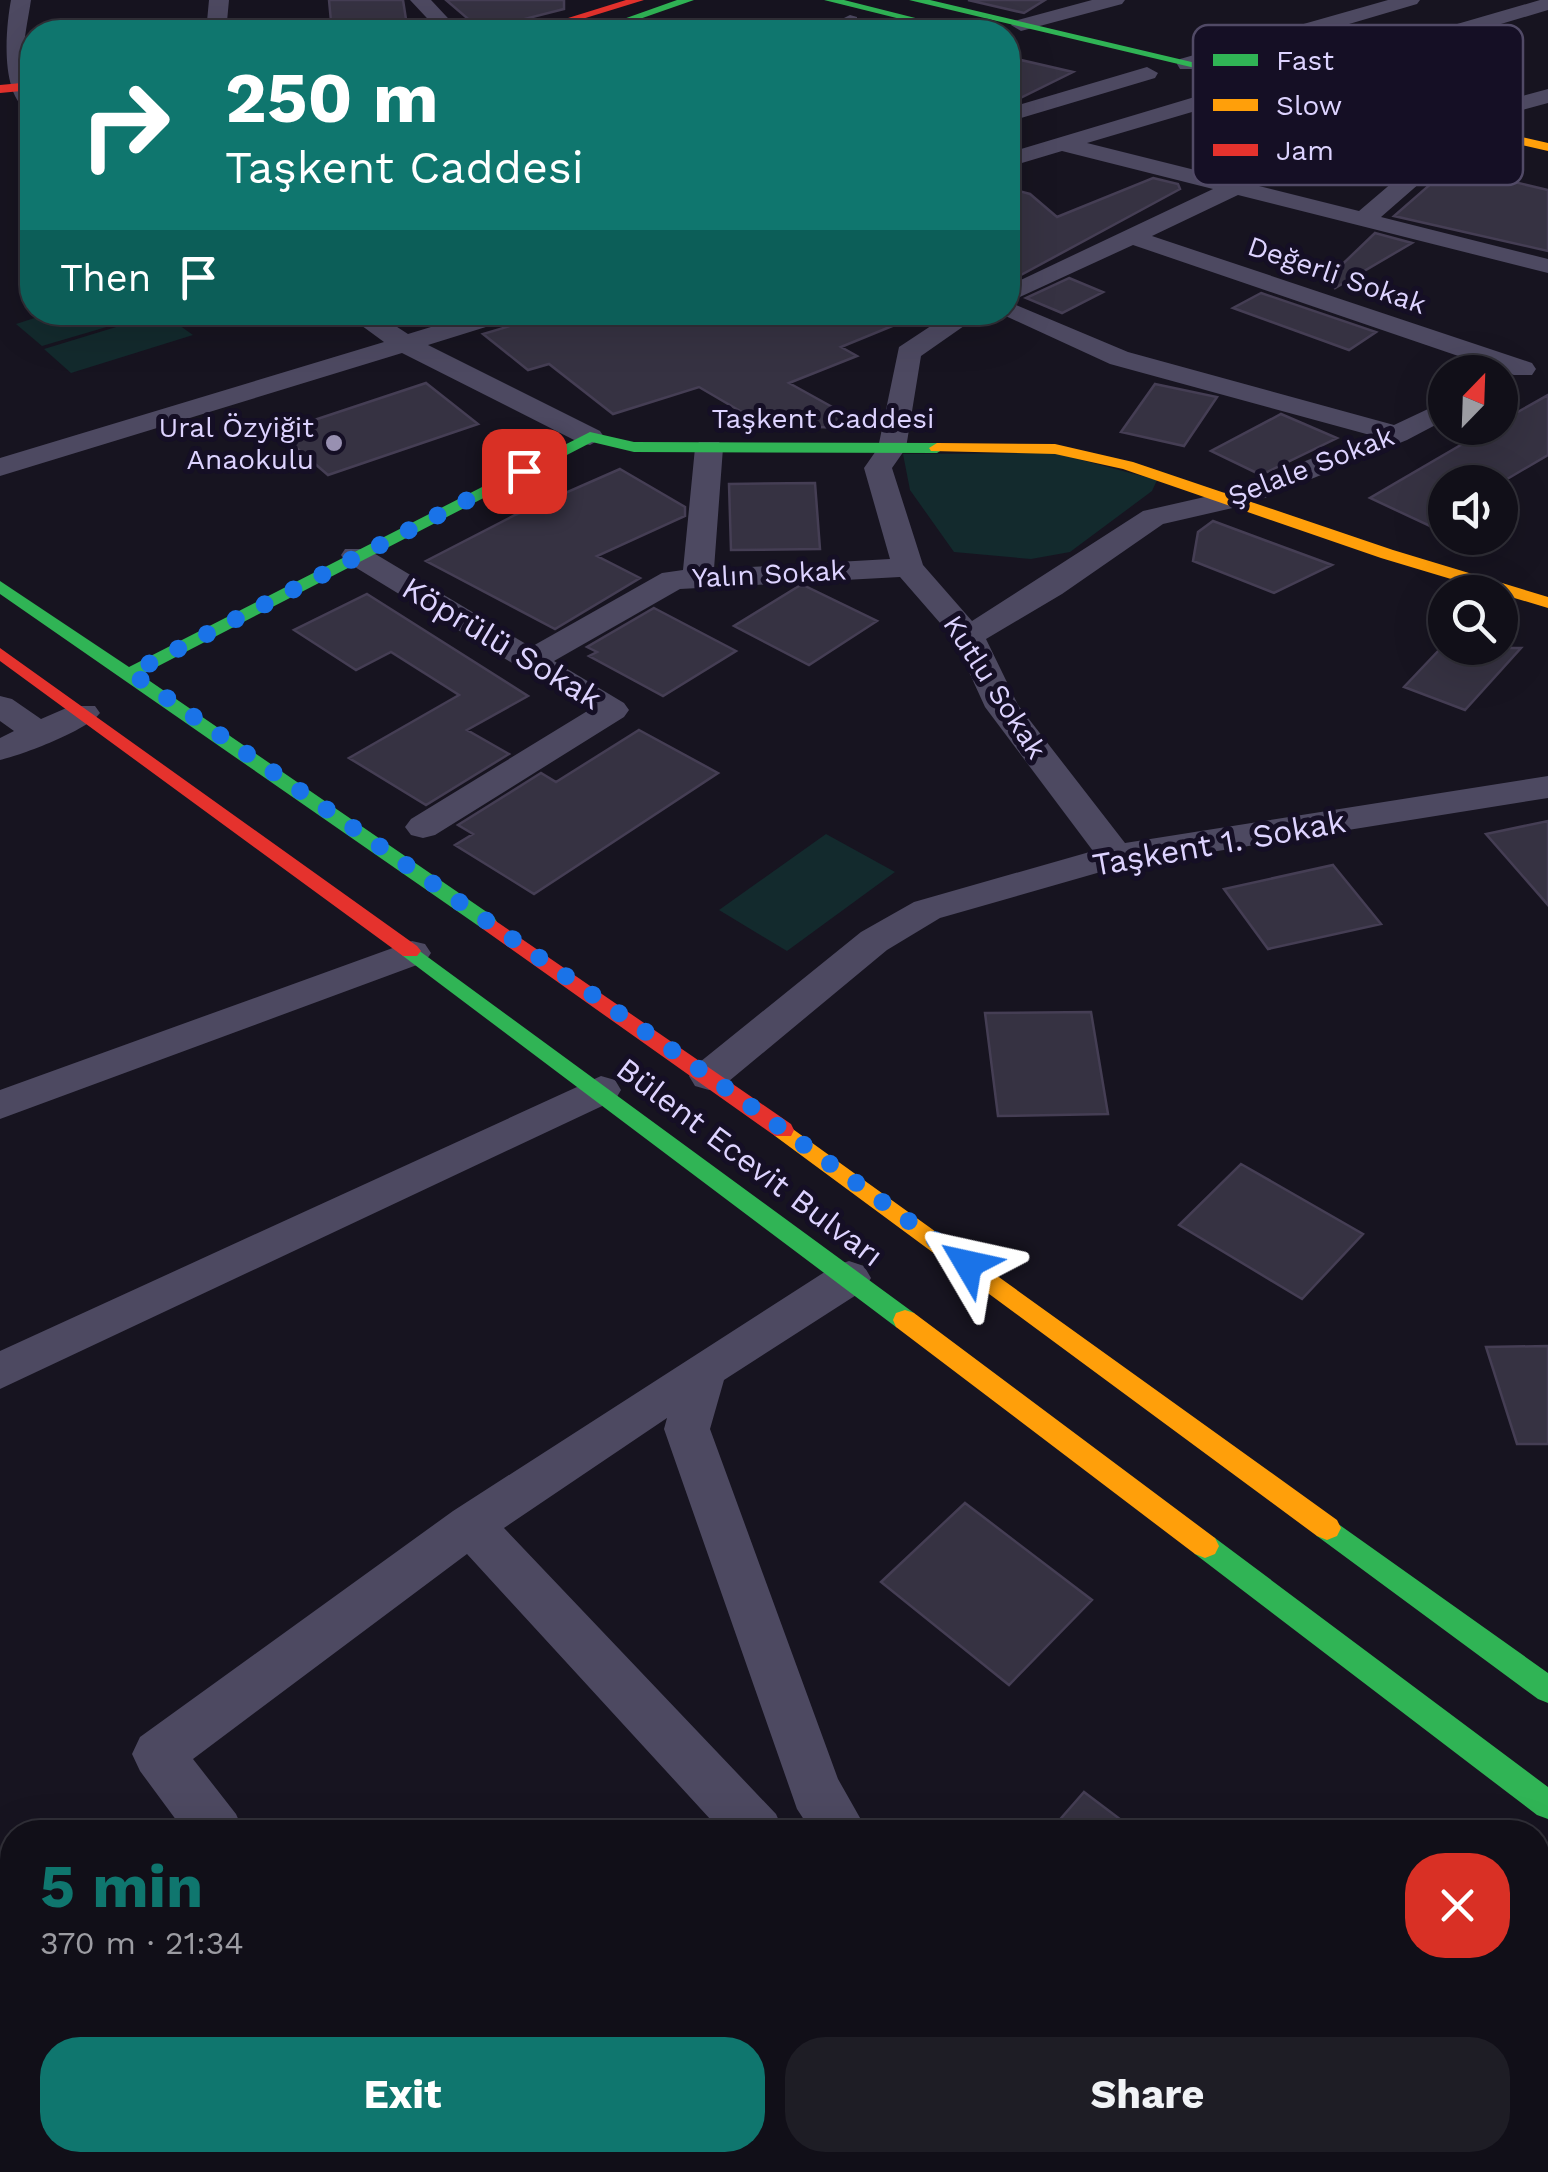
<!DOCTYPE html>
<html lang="en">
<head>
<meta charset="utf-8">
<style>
	:root { --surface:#110f18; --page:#1e1d25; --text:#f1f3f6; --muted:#9c9ca2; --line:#302f37; --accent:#0f766e }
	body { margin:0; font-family:"Work Sans",sans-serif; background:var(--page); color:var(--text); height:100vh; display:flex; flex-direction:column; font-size:38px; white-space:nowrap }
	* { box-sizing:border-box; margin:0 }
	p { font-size:32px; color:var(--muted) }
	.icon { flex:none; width:55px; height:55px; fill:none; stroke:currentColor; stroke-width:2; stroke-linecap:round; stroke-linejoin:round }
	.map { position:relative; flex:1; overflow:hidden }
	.panel { position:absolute; left:0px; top:1820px; width:1550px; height:352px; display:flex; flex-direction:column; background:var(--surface); border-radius:40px 40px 0 0; box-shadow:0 10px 40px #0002,0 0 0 2px var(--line) }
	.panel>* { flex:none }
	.hud { position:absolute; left:20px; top:20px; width:1000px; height:305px; border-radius:40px; box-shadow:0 10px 40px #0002,0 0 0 2px var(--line); background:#0f766e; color:#fff; overflow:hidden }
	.needle { width:65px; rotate:23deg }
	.fabs { position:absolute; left:1428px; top:355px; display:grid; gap:20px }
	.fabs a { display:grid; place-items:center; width:90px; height:90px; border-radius:50%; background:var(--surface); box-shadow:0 10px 40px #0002,0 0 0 2px var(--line); font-size:50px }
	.pin { position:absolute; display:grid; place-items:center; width:85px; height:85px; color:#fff; margin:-42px; border-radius:20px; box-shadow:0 5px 15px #0006 }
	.me { position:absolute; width:110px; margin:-55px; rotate:306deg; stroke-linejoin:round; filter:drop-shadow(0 0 8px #0008) }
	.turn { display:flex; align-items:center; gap:35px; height:210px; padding:0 40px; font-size:45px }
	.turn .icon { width:130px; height:130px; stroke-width:2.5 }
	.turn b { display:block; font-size:70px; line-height:85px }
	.then { display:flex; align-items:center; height:95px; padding:0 40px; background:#0003; gap:20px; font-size:38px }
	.round { display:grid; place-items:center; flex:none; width:105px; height:105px; border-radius:40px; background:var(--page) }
	.headline { display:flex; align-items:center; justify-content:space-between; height:170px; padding:0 40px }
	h1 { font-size:60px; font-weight:700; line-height:75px; color:var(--accent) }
	.cta { display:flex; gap:20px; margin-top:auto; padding:20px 40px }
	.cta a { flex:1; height:115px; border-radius:40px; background:var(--accent); color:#fff; font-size:40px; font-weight:700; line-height:115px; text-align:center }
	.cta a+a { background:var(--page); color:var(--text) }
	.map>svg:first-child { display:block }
	.green { fill:#132a2d }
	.building { fill:#363242; stroke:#453e54; stroke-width:2.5 }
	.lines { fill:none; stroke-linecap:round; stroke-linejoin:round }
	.street { fill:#4d4961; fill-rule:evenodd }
	.fast { fill:#30b455; fill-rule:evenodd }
	.slow { fill:#ff9f0a; fill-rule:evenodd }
	.jam { fill:#e5322d; fill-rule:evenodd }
	.route { stroke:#1a73e8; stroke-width:18; stroke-dasharray:0 32.4 }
	.poi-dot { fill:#9890b1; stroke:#150f25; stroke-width:4 }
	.labels { text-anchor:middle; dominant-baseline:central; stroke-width:10; stroke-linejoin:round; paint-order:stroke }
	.far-street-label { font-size:28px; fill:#ddd3ff; stroke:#150f25 }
	.far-poi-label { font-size:28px; fill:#ddd3ff; stroke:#150f25; text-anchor:end }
	.street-label { font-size:32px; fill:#ddd3ff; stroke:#150f25 }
	.key { fill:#150f25; stroke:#514a66; stroke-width:2.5 }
	.key-label { font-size:28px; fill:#ddd3ff }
</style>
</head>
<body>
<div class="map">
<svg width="1548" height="2172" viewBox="0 0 1548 2172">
	<rect width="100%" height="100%" fill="#171420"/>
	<!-- green -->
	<path class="green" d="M53 312H153L154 313 42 346 16 324Z
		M162 313 193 335 71 373 44 349Z
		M1055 453 1157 480 1152 491 1070 552 1031 559 954 552 910 490 903 454Z
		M826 834 895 872 787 951 719 910Z"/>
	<!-- building -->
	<path class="building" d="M329 0H403L408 32H332Z
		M446 0H564V9L481 30Z
		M968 0H1045L1024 13Z
		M1008 57 1073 72 1008 104Z
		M1450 167 1548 190V251L1394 216Z
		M1153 178 1178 184 1180 189 1008 282V188L1030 194 1057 217Z
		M1375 233 1412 243 1335 288 1328 278Z
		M1069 278 1103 292 1062 313 1026 298Z
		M1261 293 1376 332 1349 350 1233 308Z
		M557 312H923L924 313 841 347 857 356 789 383 872 429 764 425 699 387 613 414 549 364 528 370 483 334Z
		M426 383 478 424 328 475 278 432Z
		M1155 384 1217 397 1184 446 1121 432Z
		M1548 395V455L1502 482H1445V533L1370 498 1490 428H1500V422Z
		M1281 414 1337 438 1261 475 1211 451Z
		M620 469 685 507V516L597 556 640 578 555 629 426 561 515 515Z
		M815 483 820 549 731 550 729 484Z
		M1213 521 1332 565 1274 593 1193 561 1198 532Z
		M799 586H805L877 621 809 665 734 626Z
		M367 594 528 696 467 730 509 754 426 805 349 758 459 695 391 652 356 670 294 630Z
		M654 608 736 651 663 696 589 656 597 652 587 647Z
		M1441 648H1521L1465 710 1404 687Z
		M639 730 718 773 534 894 455 845 473 834 458 825 541 773 556 782Z
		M1548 821V905L1486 834Z
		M1333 865 1381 924 1268 949 1224 889Z
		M1091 1012 1108 1114 998 1116 985 1013Z
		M1241 1164 1363 1234 1302 1299 1179 1225Z
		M1548 1346V1444H1517L1486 1347Z
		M965 1503 1092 1600 1009 1685 881 1582Z
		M1084 1792 1137 1832H1049Z"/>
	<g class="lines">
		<!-- street -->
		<path class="street" d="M11 0H31C28 21 22 44 24 65 25 83 33 95 32 113 0 100 5 32 11 0Z
			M209 0H229L226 32H206Z
			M410 0H431L461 32H440Z
			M1092 0H1125L1122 4 1021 31 1011 25 1014 21Z
			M1388 0H1420L1417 4 1196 69H1180L1177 64 1180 59Z
			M1540 0H1548V10L1283 89 1275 90 1264 84 1267 79Z
			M850 15 857 17V25L842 32H816Z
			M1147 67 1158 73 1155 78 1008 122V108Z
			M1228 87 1236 89 1239 94 1236 99 1087 143 1359 211 1420 159H1436L1440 164 1436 169 1381 217 1548 259V273L1238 195 1152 236 1532 363 1536 369 1532 375H1514L1133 245 1009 302 1128 352 1394 425 1445 401V420L1407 440 1250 504 1163 524 1062 594 986 639 1018 705 1125 843 1548 776V798L1118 867 940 918 887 950 723 1086 709 1090 695 1086 689 1076 695 1066 861 932 914 902 1093 851 985 707 954 639 900 577 680 589 554 661 624 703 629 710 624 717 435 835 423 838 411 835 405 827 411 819 589 710 345 561 341 555 345 549H367L531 647 662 573 683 570 695 448 699 442H719L723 448 714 569 890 559 864 468 878 448 899 347 952 312H984L921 356 906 448 892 468 923 565 972 621 1143 511 1231 491 1370 435 1110 364 997 312H1008V286L1213 189 1062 151 1008 167V153Z
			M1548 89V103L1446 131 1435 124 1438 119Z
			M343 312H374L408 334 480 312H522L518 317 428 345 600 431 604 437 590 445 580 443 402 353 0 476V458L384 342Z
			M0 696 12 699 41 719 71 706H95L100 713C88 730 22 755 0 760V738L14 731 0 721Z
			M412 941 425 944 431 953 425 962 0 1119V1090Z
			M601 1076 615 1080 621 1090 615 1100 0 1389V1351Z
			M849 1261 864 1266 871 1278 864 1290 724 1380 710 1429 838 1779 868 1832H812L797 1809 664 1429 667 1418 504 1528 776 1814 784 1832H722L467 1554 193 1759 236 1814 244 1832H185L140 1771 132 1754 140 1737 453 1511 834 1266Z
			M434 2160H498L503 2172H439Z
			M1016 2160H1080L1085 2172H1021Z"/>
		<!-- fast -->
		<path class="fast" d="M677 0H694L611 29 601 27Z
			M824 0H844L955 28 949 31Z
			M909 0H930L1432 119 1426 123Z
			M590 432 634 442 937 443 945 448 937 453 634 452 592 442 141 675 494 917 497 922 494 927H480L0 594V581L129 667Z
			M410 944 914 1313 917 1320 914 1327 905 1330 896 1327 403 956 399 951 403 946Z
			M1327 1516 1548 1673V1703L1538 1699 1317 1536 1313 1528 1317 1520Z
			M1205 1534 1215 1538 1548 1787V1819L1537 1815 1195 1554 1191 1546 1195 1538Z"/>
		<!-- slow -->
		<path class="slow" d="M1426 115 1548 143V151L1422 122V116Z
			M937 443 1055 444 1133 462 1393 550 1548 597V608L1381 558 1123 469 1055 454 931 451 929 448Z
			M783 1122 1337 1520 1341 1528 1337 1536 1327 1540 1317 1536 775 1136 772 1130Z
			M905 1310 914 1313 1215 1538 1219 1546 1215 1554 1205 1558 1195 1554 896 1327 893 1320 896 1313Z"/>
		<!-- jam -->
		<path class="jam" d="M626 0H644L540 32H523Z
			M32 82V90L0 93V85Z
			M0 648 417 946 421 951 417 956H403L0 661Z
			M487 915 791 1124 794 1130 791 1136H775L480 927 477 922Z"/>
	</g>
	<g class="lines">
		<!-- route -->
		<path class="route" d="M524 471 131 673 709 1076 968 1264"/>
	</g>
	<!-- markers -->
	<circle class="poi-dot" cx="334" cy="443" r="10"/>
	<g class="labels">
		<!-- far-street labels -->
		<g class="far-street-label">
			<text transform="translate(1337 275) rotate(19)">Değerli Sokak</text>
			<text x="823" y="418">Taşkent Caddesi</text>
			<text transform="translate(1311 466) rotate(-21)">Şelale Sokak</text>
			<text transform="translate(769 574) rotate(-3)">Yalın Sokak</text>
			<text transform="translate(995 687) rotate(57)">Kutlu Sokak</text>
		</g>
		<!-- far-poi labels -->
		<g class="far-poi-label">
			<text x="314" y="427">Ural Özyiğit<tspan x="314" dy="32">Anaokulu</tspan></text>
		</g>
		<!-- street labels -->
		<g class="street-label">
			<text transform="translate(502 643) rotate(31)">Köprülü Sokak</text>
			<text transform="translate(1219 843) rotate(-10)">Taşkent 1. Sokak</text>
			<text transform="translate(750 1162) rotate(37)">Bülent Ecevit Bulvarı</text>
		</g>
	</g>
	<!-- legend -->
	<rect x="1193" y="25" width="330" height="160" rx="15" class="key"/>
	<rect x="1213" y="54" width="45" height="12" fill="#30b455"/>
	<rect x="1213" y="99" width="45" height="12" fill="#ff9f0a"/>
	<rect x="1213" y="144" width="45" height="12" fill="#e5322d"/>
	<g class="key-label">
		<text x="1276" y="70">Fast</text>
		<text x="1276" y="115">Slow</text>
		<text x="1276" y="160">Jam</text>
	</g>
</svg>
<div class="fabs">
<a><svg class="needle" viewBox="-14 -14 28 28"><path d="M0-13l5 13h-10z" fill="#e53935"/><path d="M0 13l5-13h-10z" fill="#9c9ca2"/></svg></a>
<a><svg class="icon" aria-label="sound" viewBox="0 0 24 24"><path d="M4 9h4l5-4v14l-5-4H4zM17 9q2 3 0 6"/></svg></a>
<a><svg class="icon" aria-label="search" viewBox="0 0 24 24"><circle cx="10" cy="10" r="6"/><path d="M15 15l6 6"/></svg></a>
</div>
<div class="pin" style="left:524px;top:471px;background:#d93025"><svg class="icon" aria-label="arrive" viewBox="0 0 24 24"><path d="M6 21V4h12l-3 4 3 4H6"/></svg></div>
<svg class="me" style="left:968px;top:1264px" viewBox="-20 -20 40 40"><path d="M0-17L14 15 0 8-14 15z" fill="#1a73e8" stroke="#fff" stroke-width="4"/></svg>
<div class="hud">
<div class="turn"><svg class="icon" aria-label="right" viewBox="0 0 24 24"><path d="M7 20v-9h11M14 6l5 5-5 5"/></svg><div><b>250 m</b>Taşkent Caddesi</div></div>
<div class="then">Then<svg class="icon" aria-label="arrive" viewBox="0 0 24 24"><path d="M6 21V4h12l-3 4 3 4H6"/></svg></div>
</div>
<section class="panel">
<div class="headline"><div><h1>5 min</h1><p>370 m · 21:34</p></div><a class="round" style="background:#d93025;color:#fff"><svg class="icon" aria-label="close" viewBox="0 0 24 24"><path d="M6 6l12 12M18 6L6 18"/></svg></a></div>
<div class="cta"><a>Exit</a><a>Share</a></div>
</section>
</div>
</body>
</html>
